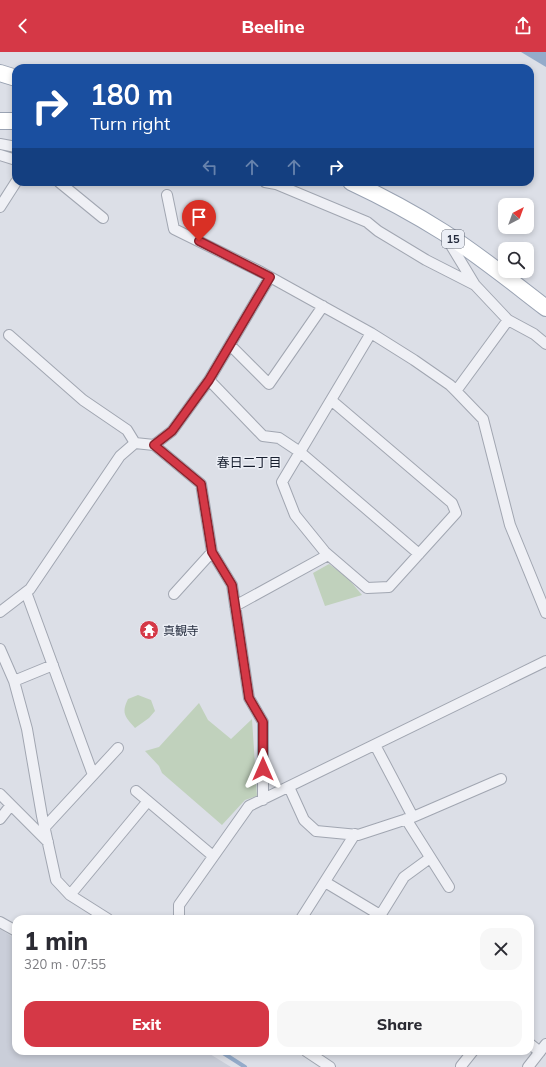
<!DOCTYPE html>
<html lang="en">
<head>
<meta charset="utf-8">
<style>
	:root { --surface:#fff; --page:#f7f7f7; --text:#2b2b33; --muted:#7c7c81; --accent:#d53846 }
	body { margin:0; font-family:Mulish,"Noto Sans JP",sans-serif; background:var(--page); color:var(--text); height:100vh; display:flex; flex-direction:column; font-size:15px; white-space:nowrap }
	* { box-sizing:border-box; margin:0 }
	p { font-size:13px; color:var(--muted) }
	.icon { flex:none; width:22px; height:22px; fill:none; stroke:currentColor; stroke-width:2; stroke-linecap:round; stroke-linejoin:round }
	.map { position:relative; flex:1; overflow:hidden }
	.side { position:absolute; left:12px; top:863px; width:522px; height:140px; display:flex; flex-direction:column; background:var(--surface); border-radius:12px; box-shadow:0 2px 6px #0003 }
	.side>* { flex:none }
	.top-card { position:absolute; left:12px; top:12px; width:522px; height:122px; border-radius:12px; box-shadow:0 2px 6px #0003; background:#1a4fa0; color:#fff; overflow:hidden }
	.needle { width:26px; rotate:41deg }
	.buttons { position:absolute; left:498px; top:146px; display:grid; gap:8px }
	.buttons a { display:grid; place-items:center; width:36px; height:36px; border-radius:8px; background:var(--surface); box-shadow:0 2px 6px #0003; font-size:20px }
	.pin { position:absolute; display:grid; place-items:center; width:34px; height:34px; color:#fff; margin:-41px -17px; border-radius:50% 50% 50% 0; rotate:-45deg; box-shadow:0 0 4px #0007 }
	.pin .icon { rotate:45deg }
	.me { position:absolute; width:44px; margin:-22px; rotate:0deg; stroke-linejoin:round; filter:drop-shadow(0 0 3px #0008) }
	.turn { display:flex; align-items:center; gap:14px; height:84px; padding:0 12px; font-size:18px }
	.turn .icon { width:52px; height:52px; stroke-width:2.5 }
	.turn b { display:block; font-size:28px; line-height:34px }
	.lanes { display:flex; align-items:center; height:38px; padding:0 12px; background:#0003; justify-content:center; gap:20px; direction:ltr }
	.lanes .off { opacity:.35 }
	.round { display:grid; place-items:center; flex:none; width:42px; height:42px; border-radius:12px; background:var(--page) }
	.summary { display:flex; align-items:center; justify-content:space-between; height:68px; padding:0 12px }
	h1 { font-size:24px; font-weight:800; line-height:30px }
	.action { display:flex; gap:8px; margin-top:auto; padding:8px 12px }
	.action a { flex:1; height:46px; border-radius:12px; background:var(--accent); color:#fff; font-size:16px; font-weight:800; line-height:46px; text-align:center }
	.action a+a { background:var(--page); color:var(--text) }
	header { display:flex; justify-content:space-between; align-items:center; height:52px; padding:0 12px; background:var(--accent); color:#fff; font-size:18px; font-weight:800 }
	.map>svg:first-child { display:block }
	.built { fill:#caced9 }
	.green { fill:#c0d1bc }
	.water { fill:#94abca }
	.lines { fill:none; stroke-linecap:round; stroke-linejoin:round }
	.stream { stroke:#94abca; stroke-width:4 }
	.minor-casing { stroke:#a1a6b1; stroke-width:12 }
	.primary-casing { stroke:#9aa3b3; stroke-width:18 }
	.minor { stroke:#eff0f5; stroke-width:10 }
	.primary { stroke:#fff; stroke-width:16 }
	.route-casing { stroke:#8a242e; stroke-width:10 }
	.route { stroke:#d53846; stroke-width:7 }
	.labels { text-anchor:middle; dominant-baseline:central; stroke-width:3; stroke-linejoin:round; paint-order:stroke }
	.shield { fill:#ebeef5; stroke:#606675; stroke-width:1 }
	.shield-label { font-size:11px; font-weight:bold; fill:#252c3e }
	.poi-label { font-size:12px; fill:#252c3e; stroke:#ebeef5; text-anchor:start }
	.neighbourhood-label { font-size:13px; fill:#171e2e; stroke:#ebeef5 }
</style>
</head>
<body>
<header><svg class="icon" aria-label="back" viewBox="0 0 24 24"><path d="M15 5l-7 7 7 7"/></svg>Beeline<svg class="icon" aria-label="share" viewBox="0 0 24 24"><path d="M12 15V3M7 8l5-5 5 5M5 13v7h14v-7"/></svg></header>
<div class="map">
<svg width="546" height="1015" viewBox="0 0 546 1015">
	<rect width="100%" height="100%" fill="#dcdfe7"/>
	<!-- built -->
	<path class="built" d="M0 877 16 887V999H205L231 1015H0Z"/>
	<!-- green -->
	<path class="green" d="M329 512 347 525 362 543 325 554 313 521Z
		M138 643 151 648 155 659 149 666 135 676C125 665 121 661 128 647Z
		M199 651 208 668 231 687 252 667 257 744 245 748 222 773 162 721 159 714 145 699 159 695Z"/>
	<!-- water -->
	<path class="water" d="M521 0H546V15Z"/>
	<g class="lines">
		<!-- stream -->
		<path class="stream" d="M220 999 245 1015"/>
		<defs>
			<path id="minor" d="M0 92 16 95
				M0 103 16 108
				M59 130 103 166
				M265 130 276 132 367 170 378 179 426 208 475 233 508 268 534 282 546 292
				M167 143 174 177 261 220 371 281 414 308 450 333 456 339 483 367 510 473 546 561
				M0 155 16 130
				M446 185 475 233
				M270 225 209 328 263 384 279 386 300 400 419 502
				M9 283 83 348 127 378 135 391 154 393
				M230 293 269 332 323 254
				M209 328 172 379 154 393 201 432 212 500 232 533 249 646 263 670V748
				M456 339 508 268
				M331 348 452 451 456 461 389 535 367 536 325 500 295 463 282 430 371 281
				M26 540 93 723
				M174 542 212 500
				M235 554 328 503
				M0 560 30 537 120 404 135 391
				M0 597 14 629 27 677 42 764 56 828 70 843 108 867
				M14 629 53 613
				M289 735 304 768 316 779 358 783 413 765 375 693
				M136 739 213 804
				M0 742 48 790
				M413 765 501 727
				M0 767 11 753
				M406 767 449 835
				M45 775 118 696
				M325 830 380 863
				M70 843 148 749
				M179 867V853L249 754 546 609
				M301 867 355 782
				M378 867 404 825 430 806
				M0 870 16 879
				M530 992 540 1000
				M306 999 330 1015
				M461 1014 473 999
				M528 1015 546 992"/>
			<path id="primary" d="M0 21 16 26
				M0 69H16
				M351 130C383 145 413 161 443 180 479 203 512 230 546 256"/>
		</defs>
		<!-- minor casing -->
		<use href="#minor" class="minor-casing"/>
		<!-- primary casing -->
		<use href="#primary" class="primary-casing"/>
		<!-- minor -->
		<use href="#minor" class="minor"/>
		<!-- primary -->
		<use href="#primary" class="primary"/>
	</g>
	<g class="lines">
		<defs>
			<path id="route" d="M199 189 270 225 209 328 172 379 154 393 201 432 212 500 232 533 249 646 263 670V717"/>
		</defs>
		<!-- route casing -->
		<use href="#route" class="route-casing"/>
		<!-- route -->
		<use href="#route" class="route"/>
	</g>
	<!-- icons -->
	<defs>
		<symbol id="temple-disc" viewBox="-11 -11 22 22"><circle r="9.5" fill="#d53846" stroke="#ebeef5"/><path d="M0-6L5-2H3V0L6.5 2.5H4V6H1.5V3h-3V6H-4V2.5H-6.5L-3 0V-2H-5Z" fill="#fff"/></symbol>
	</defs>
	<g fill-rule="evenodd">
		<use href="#temple-disc" x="138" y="567" width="22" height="22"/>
	</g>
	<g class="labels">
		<!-- shield labels -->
		<rect class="shield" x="442" y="178" width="22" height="18" rx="3"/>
		<g class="shield-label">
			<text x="453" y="187">15</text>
		</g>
		<!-- poi labels -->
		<g class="poi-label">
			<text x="163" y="578">真観寺</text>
		</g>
		<!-- neighbourhood labels -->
		<g class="neighbourhood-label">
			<text x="249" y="410">春日二丁目</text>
		</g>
	</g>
</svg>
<div class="buttons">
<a><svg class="needle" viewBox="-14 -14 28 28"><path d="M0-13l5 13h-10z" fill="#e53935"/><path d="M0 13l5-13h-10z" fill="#7c7c81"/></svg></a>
<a><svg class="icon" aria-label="search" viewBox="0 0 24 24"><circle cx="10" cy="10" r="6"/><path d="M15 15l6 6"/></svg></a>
</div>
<div class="pin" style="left:199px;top:189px;background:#d93025"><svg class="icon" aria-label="arrive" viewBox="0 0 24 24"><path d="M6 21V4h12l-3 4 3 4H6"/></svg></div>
<svg class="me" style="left:263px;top:717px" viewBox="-20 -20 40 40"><path d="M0-17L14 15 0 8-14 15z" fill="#d53846" stroke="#fff" stroke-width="4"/></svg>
<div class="top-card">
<div class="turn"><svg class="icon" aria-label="right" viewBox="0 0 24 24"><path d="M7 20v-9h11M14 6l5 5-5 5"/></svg><div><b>180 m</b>Turn right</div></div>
<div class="lanes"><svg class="icon off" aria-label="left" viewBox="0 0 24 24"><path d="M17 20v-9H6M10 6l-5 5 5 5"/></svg><svg class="icon off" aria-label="ahead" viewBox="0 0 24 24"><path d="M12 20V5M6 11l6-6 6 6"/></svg><svg class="icon off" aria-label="ahead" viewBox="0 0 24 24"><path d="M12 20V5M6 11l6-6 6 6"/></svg><svg class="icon" aria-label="right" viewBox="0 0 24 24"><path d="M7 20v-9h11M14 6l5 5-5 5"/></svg></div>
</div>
<section class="side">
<div class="summary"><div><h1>1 min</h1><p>320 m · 07:55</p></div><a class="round"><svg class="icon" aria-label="close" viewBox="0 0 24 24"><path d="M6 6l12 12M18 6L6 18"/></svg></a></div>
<div class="action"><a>Exit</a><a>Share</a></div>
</section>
</div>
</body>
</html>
